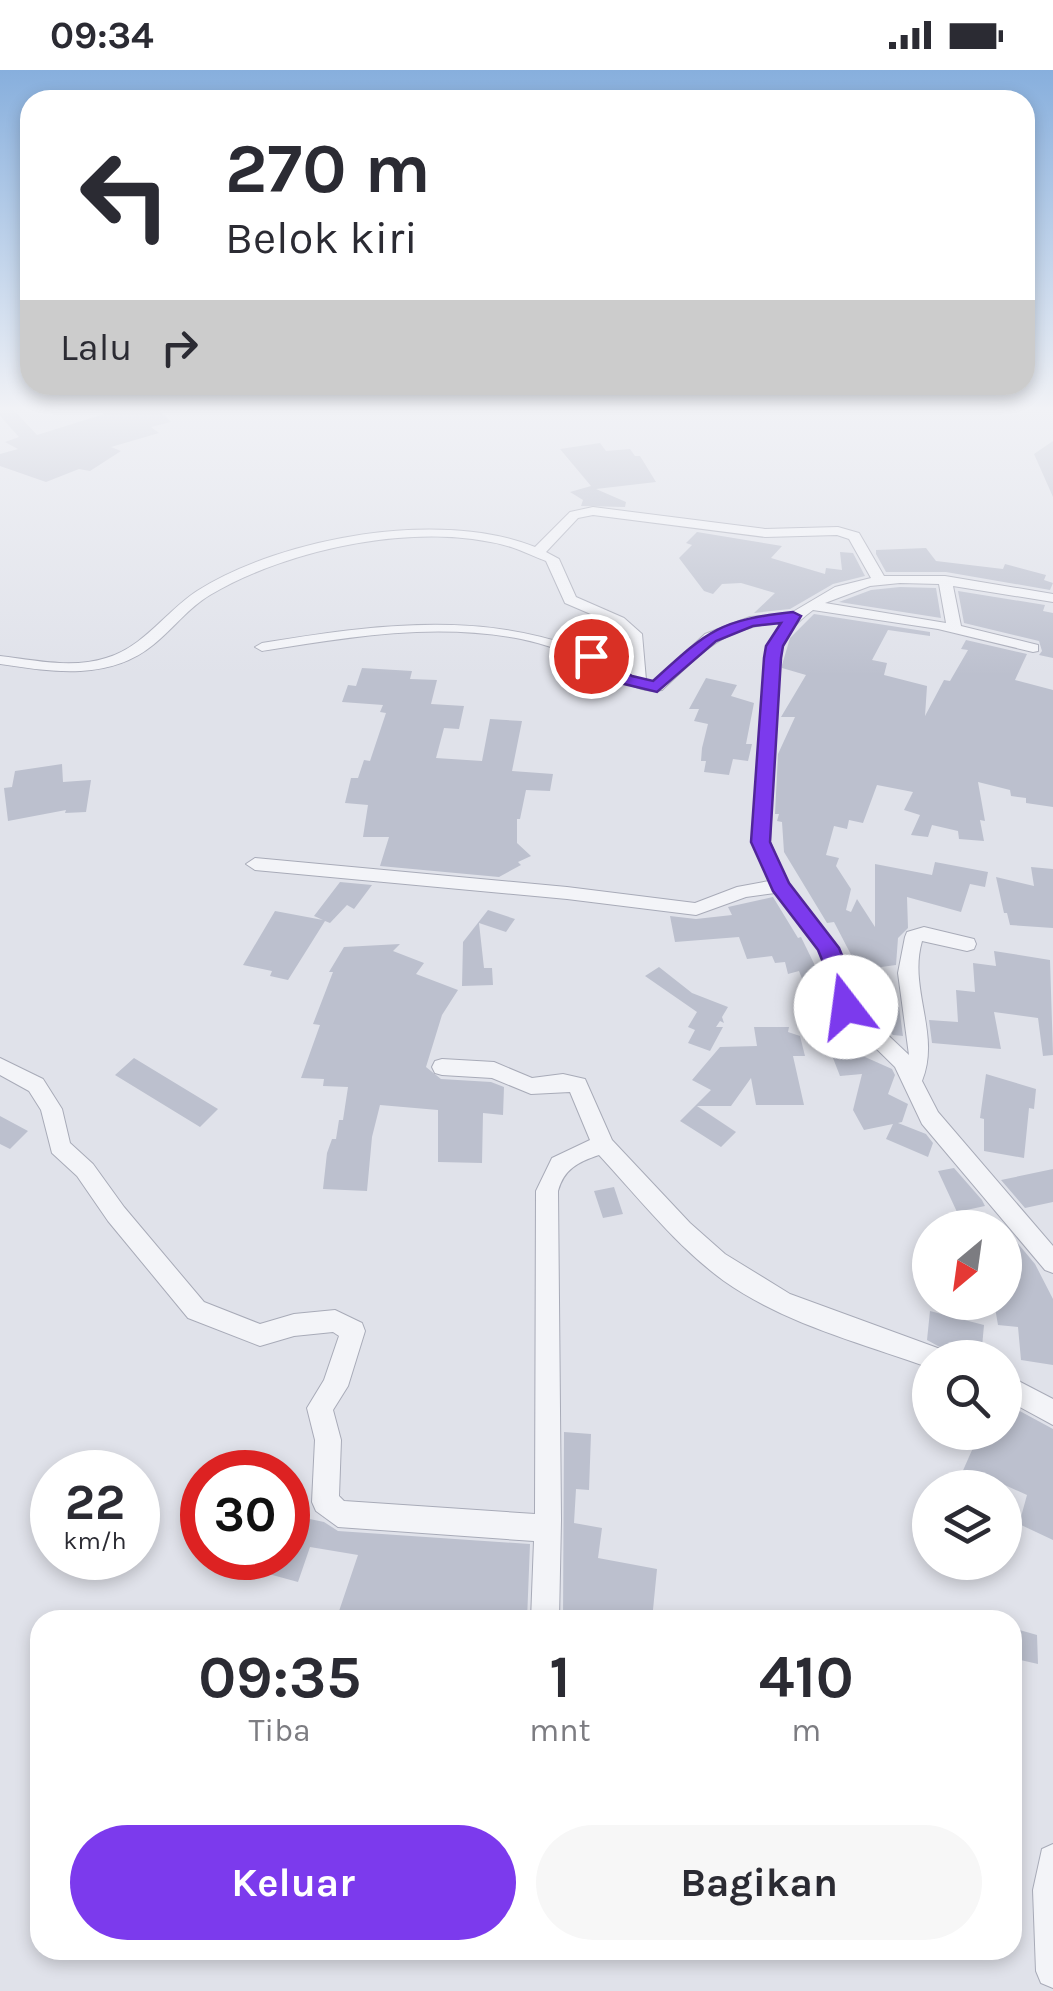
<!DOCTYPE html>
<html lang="id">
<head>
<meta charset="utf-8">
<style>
	:root { --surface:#fff; --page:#f7f7f7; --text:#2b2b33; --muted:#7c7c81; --accent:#7c3aed }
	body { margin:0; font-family:Karla,sans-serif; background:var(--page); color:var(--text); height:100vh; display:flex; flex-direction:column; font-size:38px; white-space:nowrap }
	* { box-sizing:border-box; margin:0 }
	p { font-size:32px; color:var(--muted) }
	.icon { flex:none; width:55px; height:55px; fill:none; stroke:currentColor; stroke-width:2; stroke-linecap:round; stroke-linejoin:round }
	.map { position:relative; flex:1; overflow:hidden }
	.details { position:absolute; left:30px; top:1540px; width:992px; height:350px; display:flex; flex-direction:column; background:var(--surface); border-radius:30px; box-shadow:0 5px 15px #0003 }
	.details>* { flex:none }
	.hud { position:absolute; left:20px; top:20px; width:1015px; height:305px; border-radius:30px; box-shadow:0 5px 15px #0003; background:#fff; color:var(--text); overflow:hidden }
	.needle { width:65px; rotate:209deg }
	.buttons { position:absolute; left:912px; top:1140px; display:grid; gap:20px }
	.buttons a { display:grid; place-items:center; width:110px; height:110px; border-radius:50%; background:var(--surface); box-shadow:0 5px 15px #0003; font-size:50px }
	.speed { position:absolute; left:30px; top:1380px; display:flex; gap:20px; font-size:50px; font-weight:700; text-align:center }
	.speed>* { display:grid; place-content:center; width:130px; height:130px; border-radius:50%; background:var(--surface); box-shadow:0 5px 15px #0003; line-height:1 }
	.speed small { font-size:25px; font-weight:400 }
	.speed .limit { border:15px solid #d22; background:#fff; color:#111 }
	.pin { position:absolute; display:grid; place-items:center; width:85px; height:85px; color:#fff; margin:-42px; border:5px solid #fff; border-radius:50%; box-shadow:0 2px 10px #0007 }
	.me { position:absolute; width:110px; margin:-55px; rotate:345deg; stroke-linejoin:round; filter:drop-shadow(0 0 8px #0008) }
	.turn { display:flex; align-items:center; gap:35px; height:210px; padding:0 40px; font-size:45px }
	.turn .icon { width:130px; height:130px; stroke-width:2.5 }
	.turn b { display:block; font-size:70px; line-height:85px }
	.then { display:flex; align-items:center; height:95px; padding:0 40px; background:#0003; gap:20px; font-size:38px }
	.eta { display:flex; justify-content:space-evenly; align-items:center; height:170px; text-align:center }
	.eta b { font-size:60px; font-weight:700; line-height:70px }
	.cta { display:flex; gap:20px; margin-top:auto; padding:20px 40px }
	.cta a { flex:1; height:115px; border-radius:60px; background:var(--accent); color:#fff; font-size:40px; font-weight:700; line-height:115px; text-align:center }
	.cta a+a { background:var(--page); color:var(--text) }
	.status { display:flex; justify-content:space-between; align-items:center; height:70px; padding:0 50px; background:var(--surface); direction:ltr }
	.status svg { height:28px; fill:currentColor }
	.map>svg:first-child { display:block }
	.building { fill:#bcc0ce }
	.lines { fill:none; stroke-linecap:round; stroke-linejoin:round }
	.street-casing { stroke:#a8abb8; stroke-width:2 }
	.street { fill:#f3f4f8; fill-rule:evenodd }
	.route { fill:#7c3aed; stroke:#51269a; stroke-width:2.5 }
</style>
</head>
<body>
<div class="status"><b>09:34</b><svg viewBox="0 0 49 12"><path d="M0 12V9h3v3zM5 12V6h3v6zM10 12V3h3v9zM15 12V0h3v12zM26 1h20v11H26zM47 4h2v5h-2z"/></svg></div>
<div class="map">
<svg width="1053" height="1921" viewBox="0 0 1053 1921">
	<rect width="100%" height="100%" fill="#e0e2ea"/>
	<!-- building -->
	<path class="building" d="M0 336H10L37 365 104 344 90 336H155L171 352 151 357 159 363 111 377 121 381 90 401 79 399 46 412 0 396V384L18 379 5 372 19 367 0 346Z
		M1053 371V427L1034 384Z
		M600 373 606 381 630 379 635 386H640L656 412 596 419 626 432 625 437 581 436 583 430 570 422 591 416 560 379Z
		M697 462 782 476 771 488 825 504 826 498 842 500 840 482 853 483 865 506 833 514 790 539 754 543 775 523 741 513 722 514 713 524 704 521 679 488 692 475 686 473Z
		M926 478 936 491 1003 499 1005 494 1046 505 1044 510 1053 513 1050 520 946 502H886L876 484V480Z
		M900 517 936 518 941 548 839 532 871 520Z
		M958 521 1045 535 1043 541 1053 543V588L1039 585 1042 581 1039 571 964 553Z
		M814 544 930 562V566L888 560 872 590 887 593 884 605 927 616 925 646 944 610 950 611 968 580 961 579 966 570 1027 584 1015 610 1053 620V737L1026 733V728L1011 726 1010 720 978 712 985 751 980 750 984 771 959 769 958 761 932 755 928 767 911 765 920 745 904 740 913 722 877 715 863 753 849 750 847 759 834 756 826 785 839 788 836 796 851 819 846 840 851 842 857 829 875 857V794L932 805 935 792 988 802 985 817 970 814 961 842 907 827 908 858 898 868 896 895 859 900 834 852 827 853 784 782 782 752 777 751 779 744H775L778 684 795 647H781L806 605 782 598V595L790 568Z
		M362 598 412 601 410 609 437 610 431 634 464 636 459 659 444 658 436 688 482 691 490 649 522 651 512 701 553 704 550 721 526 720 520 749H517V773L531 786 518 792 521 795 499 807 380 796 389 767H363L368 735 345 733 351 708H358L364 690 370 691 386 643 380 642 383 635 342 632 348 615 356 616Z
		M706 608 737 615 731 626 754 633 746 674H752L748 691 733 689 729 705 704 702 706 691H701L702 678 708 654 694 651 699 639H689Z
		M62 694 63 712 91 710 86 742 65 743 66 740 8 751 4 718 12 717 15 701Z
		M1031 797 1053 799V858L1010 855 1007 843H1004L996 807 1034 816Z
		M340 812 372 815 354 839 347 835 330 853 325 851 288 910 270 906 272 901 243 895 275 841 323 850 314 846Z
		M773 827 798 868 801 867 823 912 837 972 829 975 848 981 850 988 865 987 892 999 895 1005 888 1024 908 1034 902 1052 898 1053 926 1064 933 1073 928 1087 886 1069 893 1054 864 1060 853 1040 862 1004 840 1006 799 901 788 904 785 892 775 893 772 886 747 889 739 867 675 872 670 846 696 849 732 845 728 837Z
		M488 840 515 849 506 862 479 853 484 898H492L493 915 462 916 463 872Z
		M400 874 393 881 424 893 416 904 458 920 442 945 426 997 441 1009 491 1012 504 1017 503 1045 483 1043 482 1093 438 1092V1040L380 1035 372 1067 367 1121 323 1119 327 1083 332 1069H336L339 1050H343L348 1017 323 1016 324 1009 301 1008 320 955 313 954 333 902H329L344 877Z
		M994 881 1050 890 1053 985 1043 986 1038 948 994 942 1001 979 932 973 929 950 958 952 956 920 975 922 973 893 996 896Z
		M659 897 692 923 728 937 722 947 724 953 720 951 716 957H723L710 981 688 973 695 960 688 957 697 942 645 906Z
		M875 935 899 937 903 966 893 965 876 949Z
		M754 957H789L788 962 800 966 805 986H793L804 1035H756L751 1008 731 1036H697L736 1062 721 1077 680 1051 711 1020 692 1010 720 977 757 976Z
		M134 988 218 1039 200 1057 115 1005Z
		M986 1004 1036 1019 1034 1039 1029 1038 1024 1088 984 1081V1049L980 1048Z
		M0 1046 28 1061 10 1079 0 1074Z
		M954 1098 982 1130 985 1136 957 1142 938 1101Z
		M1053 1099V1132L1025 1138 1001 1110Z
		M614 1117 623 1144 603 1148 594 1121Z
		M1005 1158 1035 1194 1053 1229V1295L1021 1290 1018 1257 998 1255 994 1232H1005Z
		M930 1241 984 1255 981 1288 947 1281 927 1270Z
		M1005 1333 1053 1359V1470L1019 1454 1027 1425 998 1412 997 1418H986L961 1405 980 1362H1005Z
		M564 1362 591 1364 589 1420 576 1419 574 1453 602 1458 598 1488 657 1499 652 1550H563Z
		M288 1435 307 1439 305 1448 324 1452 338 1461 530 1474 527 1550H336L358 1485 310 1477 298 1512 224 1492 225 1488H288Z
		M1012 1558 1037 1565 1038 1594 1012 1588Z"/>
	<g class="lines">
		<defs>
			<path id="street" d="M593 437 765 459 838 457 859 463 884 506H945L1053 524V532L953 516 961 556 1038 575V581L1033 582 938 559 813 540C795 553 784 566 779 588L770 772 788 814 837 878 852 912 855 934 909 985 898 903 905 867 907 862 924 857 974 869 976 874 974 879 967 881 922 871C908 919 941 964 922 1011L938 1042 1053 1176V1203L1045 1200 922 1054 895 997 839 942 832 912 820 880 775 823 746 827 696 845 567 829 255 800 246 794 255 788 567 817 695 833 737 817 769 811 752 772 765 588 770 571 782 552C721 558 705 580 662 620 635 624 616 605 593 594 571 583 545 574 521 569 435 552 347 567 262 581L255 577 262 573C389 552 515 536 631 603L630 568 614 554 565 533 546 491C535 487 523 481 511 477 422 450 289 478 210 525 188 538 173 559 153 575 109 611 52 602 0 594V586C34 590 72 599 106 588 144 577 165 542 197 521 283 467 440 439 535 477L570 442ZM593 445 765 467 837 465 849 469 871 508 835 517 791 543 750 547 705 564 654 612 646 610 642 564 624 548 576 527 559 489 546 482 578 448ZM900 513 939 514 946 553 825 533 870 516Z
				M0 988 43 1009 62 1039 70 1073 93 1094 124 1137 204 1232 260 1254 294 1244 335 1240 362 1253 365 1261 348 1316 333 1340 341 1370 339 1426 344 1431 535 1444 536 1121 552 1088 590 1070 570 1022 531 1024 492 1008 442 1005 435 1003 432 997 435 991 442 989 494 992 532 1008 563 1004 585 1009 612 1070 690 1153 725 1184 790 1224 943 1280 946 1288H930V1298C861 1273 785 1254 724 1211 676 1176 639 1128 599 1085 578 1092 564 1099 558 1121L561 1450 559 1550H531L534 1471 338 1457 316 1441 312 1432 315 1370 307 1338 324 1310 339 1266 333 1262 294 1266 260 1276 188 1248 108 1151 77 1106 52 1083 41 1040 29 1021 0 1005Z
				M1005 1304 1053 1329V1355L1005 1329Z
				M1053 1774V1918L1041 1913 1036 1901 1033 1820 1042 1779Z"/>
		</defs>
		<!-- street casing -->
		<use href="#street" class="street-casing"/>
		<!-- street -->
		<use href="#street" class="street"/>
	</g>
	<!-- sky -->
	<linearGradient id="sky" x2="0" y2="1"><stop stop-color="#87afdd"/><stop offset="0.56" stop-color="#f1f2f6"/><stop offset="1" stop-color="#f1f2f6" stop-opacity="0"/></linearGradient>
	<rect width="1053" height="605" fill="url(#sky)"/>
	<!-- route -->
	<path class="route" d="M793 542 801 546 783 576 781 588 770 772 789 813 839 878 853 912 857 937 846 945 834 937 831 912 818 880 773 821 751 772 764 588 766 576 781 553 753 556 716 571 657 622 620 613 583 586 597 583 632 606 653 611C708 561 718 550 793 542Z"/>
</svg>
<div class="buttons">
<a><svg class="needle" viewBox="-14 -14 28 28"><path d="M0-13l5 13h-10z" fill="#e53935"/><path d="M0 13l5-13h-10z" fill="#7c7c81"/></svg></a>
<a><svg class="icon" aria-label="search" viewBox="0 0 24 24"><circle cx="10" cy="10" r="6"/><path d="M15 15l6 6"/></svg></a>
<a><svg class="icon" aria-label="layers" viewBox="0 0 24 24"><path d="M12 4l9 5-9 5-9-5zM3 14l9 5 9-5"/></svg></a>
</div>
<div class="speed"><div>22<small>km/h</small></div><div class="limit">30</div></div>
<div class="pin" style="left:591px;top:586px;background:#d93025"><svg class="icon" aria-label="arrive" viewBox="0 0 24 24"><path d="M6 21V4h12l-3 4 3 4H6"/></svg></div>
<svg class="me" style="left:846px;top:937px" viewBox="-20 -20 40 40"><circle r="19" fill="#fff"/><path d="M0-13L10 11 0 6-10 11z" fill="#7c3aed"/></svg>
<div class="hud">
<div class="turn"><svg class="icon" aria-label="left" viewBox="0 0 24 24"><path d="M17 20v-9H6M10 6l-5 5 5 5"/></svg><div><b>270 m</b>Belok kiri</div></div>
<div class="then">Lalu<svg class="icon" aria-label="right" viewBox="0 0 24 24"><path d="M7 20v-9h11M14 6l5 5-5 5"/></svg></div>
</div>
<section class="details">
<div class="eta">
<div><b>09:35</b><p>Tiba</p></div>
<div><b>1</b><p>mnt</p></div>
<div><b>410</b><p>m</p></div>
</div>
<div class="cta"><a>Keluar</a><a>Bagikan</a></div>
</section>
</div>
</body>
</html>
